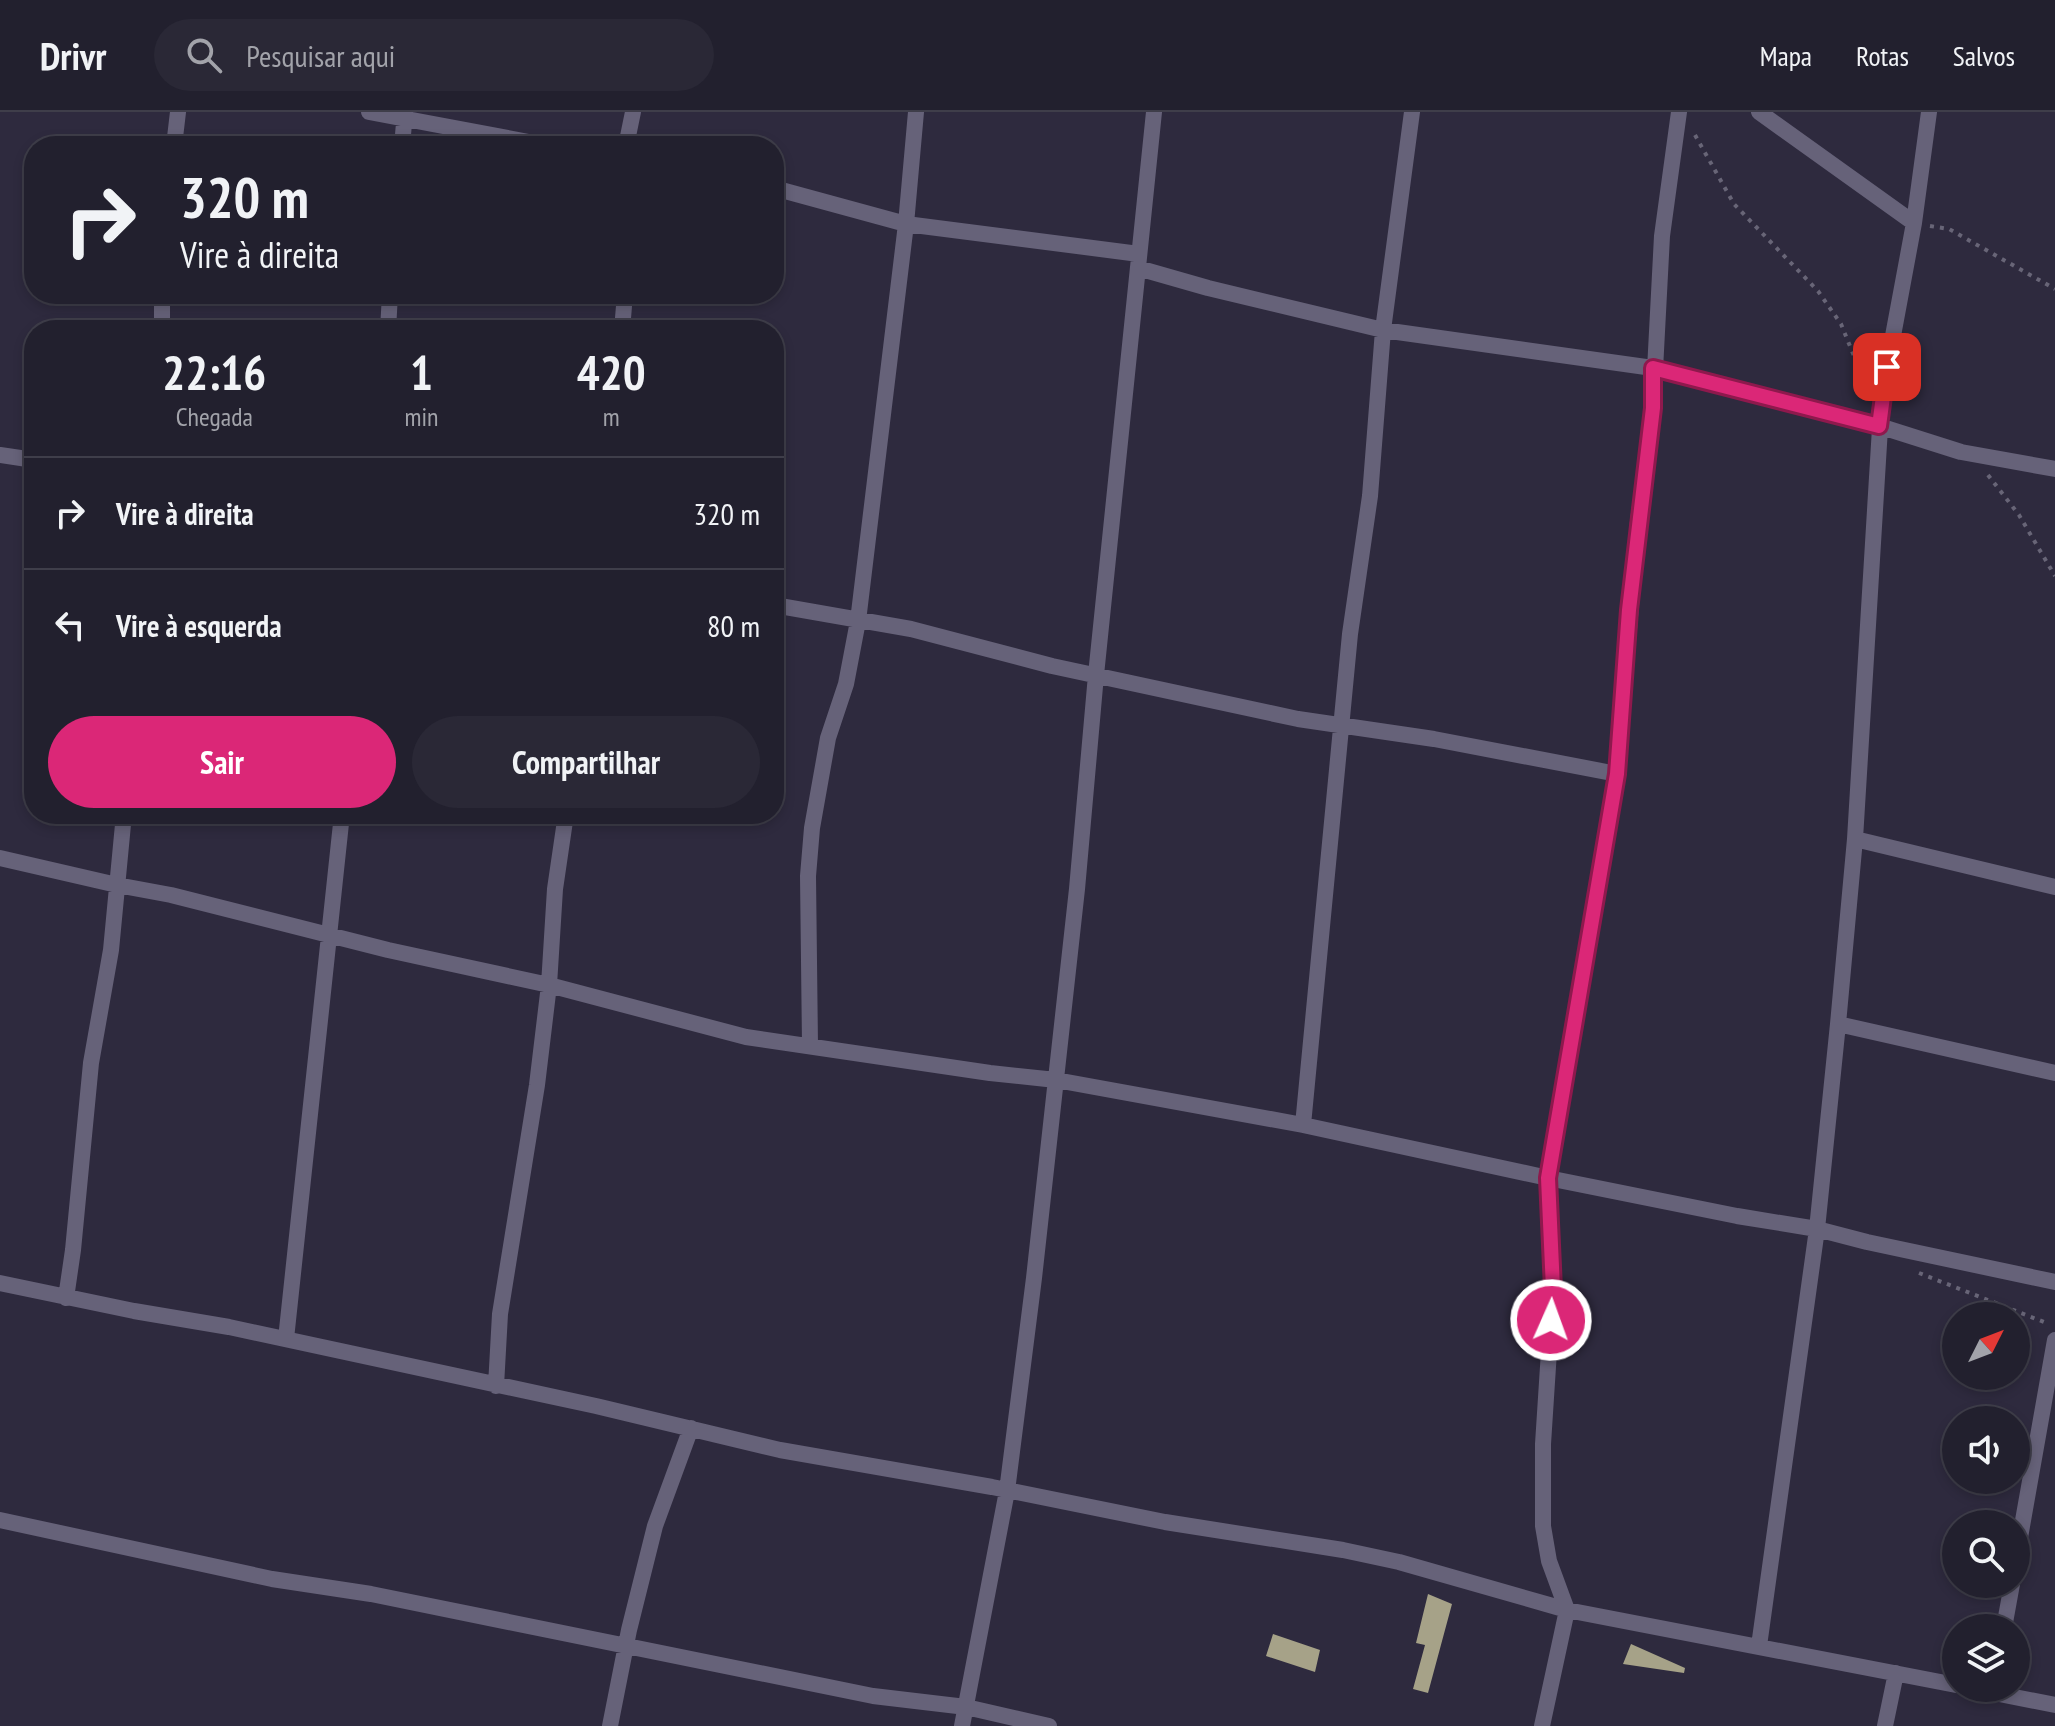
<!DOCTYPE html>
<html lang="pt">
<head>
<meta charset="utf-8">
<style>
	:root { --surface:#22202e; --page:#2a2836; --text:#f1f3f6; --muted:#a2a3aa; --line:#3f3e4a; --accent:#db2777 }
	body { margin:0; font-family:"PT Sans Narrow",sans-serif; background:var(--page); color:var(--text); height:100vh; display:flex; flex-direction:column; font-size:30px; white-space:nowrap }
	* { box-sizing:border-box; margin:0 }
	p { font-size:26px; color:var(--muted) }
	.icon { flex:none; width:44px; height:44px; fill:none; stroke:currentColor; stroke-width:2; stroke-linecap:round; stroke-linejoin:round }
	.map { position:relative; flex:1; overflow:hidden }
	.sheet { position:absolute; left:24px; top:208px; width:760px; height:504px; display:flex; flex-direction:column; background:var(--surface); border-radius:32px; box-shadow:0 4px 12px #0003,0 0 0 2px var(--line) }
	.sheet>* { flex:none }
	.hud { position:absolute; left:24px; top:24px; width:760px; height:168px; border-radius:32px; box-shadow:0 4px 12px #0003,0 0 0 2px var(--line); background:#22202e; color:var(--text); overflow:hidden }
	.needle { width:52px; rotate:48deg }
	.controls { position:absolute; left:1942px; top:1190px; display:grid; gap:16px }
	.controls a { display:grid; place-items:center; width:88px; height:88px; border-radius:50%; background:var(--surface); box-shadow:0 4px 12px #0003,0 0 0 2px var(--line); font-size:40px }
	.pin { position:absolute; display:grid; place-items:center; width:68px; height:68px; color:#fff; margin:-34px; border-radius:16px; box-shadow:0 4px 12px #0006 }
	.me { position:absolute; width:88px; margin:-44px; rotate:2deg; stroke-linejoin:round; filter:drop-shadow(0 0 6px #0008) }
	.turn { display:flex; align-items:center; gap:28px; height:168px; padding:0 24px; font-size:36px }
	.turn .icon { width:104px; height:104px; stroke-width:2.5 }
	.turn b { display:block; font-size:56px; line-height:68px }
	.eta { display:flex; justify-content:space-evenly; align-items:center; height:136px; text-align:center }
	.eta b { font-size:48px; font-weight:700; line-height:56px }
	.button { display:flex; gap:16px; margin-top:auto; padding:16px 24px }
	.button a { flex:1; height:92px; border-radius:48px; background:var(--accent); color:#fff; font-size:32px; font-weight:700; line-height:92px; text-align:center }
	.button a+a { background:var(--page); color:var(--text) }
	ul { padding:0; list-style:none }
	li { display:flex; align-items:center; gap:24px; height:112px; padding:0 24px; border-top:2px solid var(--line) }
	li div { flex:1 }
	li b { display:block; font-size:30px }
	li em { font-style:normal }
	header { display:flex; align-items:center; gap:48px; box-sizing:border-box; height:112px; padding:0 40px; background:var(--surface); border-bottom:2px solid var(--line) }
	header strong { font-size:38px }
	nav { display:flex; gap:44px; margin-inline-start:auto; font-size:28px }
	.search { width:560px; height:72px; background:var(--page); display:flex; align-items:center; gap:20px; box-sizing:border-box; padding:0 28px; border-radius:44px; color:var(--muted); font-size:30px }
	.map>svg:first-child { display:block }
	.building { fill:#a6a288 }
	.lines { fill:none; stroke-linecap:round; stroke-linejoin:round }
	.path { stroke:#686577; stroke-width:4; stroke-dasharray:4 6; stroke-linecap:butt }
	.street { stroke:#666279; stroke-width:16 }
	.route-casing { stroke:#8e194d; stroke-width:20 }
	.route { stroke:#db2777; stroke-width:14 }
</style>
</head>
<body>
<header>
<strong>Drivr</strong>
<div class="search"><svg class="icon" aria-label="search" viewBox="0 0 24 24"><circle cx="10" cy="10" r="6"/><path d="M15 15l6 6"/></svg>Pesquisar aqui</div>
<nav><a>Mapa</a><a>Rotas</a><a>Salvos</a></nav>
</header>
<div class="map">
<svg width="2055" height="1614" viewBox="0 0 2055 1614">
	<rect width="100%" height="100%" fill="#2e2a3e"/>
	<!-- building -->
	<path class="building" d="M1428 1482 1452 1492 1428 1581 1413 1577 1425 1533 1416 1531Z
		M1273 1522 1320 1538 1315 1560 1266 1544Z
		M1631 1532 1685 1556 1684 1561 1623 1552Z"/>
	<g class="lines">
		<!-- path -->
		<path class="path" d="M1695 23 1734 92 1818 179 1841 212 1856 249 1868 263
			M1930 114 1949 117 2055 177
			M1988 363 2019 403 2055 464
			M1919 1161 2049 1212"/>
		<!-- street -->
		<path class="street" d="M369 0 550 34
			M1759 0 1914 111
			M174 34 178 0
			M402 34 405 0
			M626 34 633 0
			M774 76 906 112 1139 142
			M1138 156 1208 176 1383 218 1653 256 1879 314 1961 340 2055 357
			M162 218V182
			M388 218 390 182
			M622 218 625 182
			M0 343 34 348
			M774 493 911 517 1052 554 1298 607 1434 627 1617 662
			M1855 727 2055 775
			M0 746 117 773 171 783 388 838 549 873 746 925 990 961 1056 968 1303 1013 1548 1066 1737 1104 1817 1117 1867 1130 2055 1170
			M1838 912 2055 961
			M810 933 808 764 812 716 828 626 846 572 858 509 906 112 916 0
			M1303 1013 1350 522 1370 384 1383 218 1412 0
			M0 1171 134 1199 229 1215 596 1294 780 1338 992 1375 1165 1410 1343 1438 1399 1450 1567 1498 1956 1573
			M66 1186 73 1138 91 951 111 838 124 702
			M286 1227 342 702
			M496 1274 500 1202 537 973 549 873 555 777 566 702
			M0 1408 272 1467 371 1482 873 1584 966 1595 1049 1614
			M2016 1448 2055 1228
			M2004 1516 2012 1472
			M1759 1534 1817 1117 1838 912 1855 727 1882 283 1914 111 1929 0
			M1969 1576 2055 1593
			M610 1614 629 1518 655 1414 691 1316
			M962 1614 1007 1379 1034 1166 1077 777 1096 563 1154 0
			M1542 1614 1567 1498 1549 1449 1543 1414V1332L1553 1177 1548 1066 1617 662 1638 409 1653 296 1662 124 1679 0
			M1885 1614 1896 1561"/>
	</g>
	<g class="lines">
		<defs>
			<path id="route" d="M1551 1208 1553 1177 1548 1066 1617 662 1629 498 1653 296V256L1879 314 1887 255"/>
		</defs>
		<!-- route casing -->
		<use href="#route" class="route-casing"/>
		<!-- route -->
		<use href="#route" class="route"/>
	</g>
</svg>
<div class="controls">
<a><svg class="needle" viewBox="-14 -14 28 28"><path d="M0-13l5 13h-10z" fill="#e53935"/><path d="M0 13l5-13h-10z" fill="#a2a3aa"/></svg></a>
<a><svg class="icon" aria-label="sound" viewBox="0 0 24 24"><path d="M4 9h4l5-4v14l-5-4H4zM17 9q2 3 0 6"/></svg></a>
<a><svg class="icon" aria-label="search" viewBox="0 0 24 24"><circle cx="10" cy="10" r="6"/><path d="M15 15l6 6"/></svg></a>
<a><svg class="icon" aria-label="layers" viewBox="0 0 24 24"><path d="M12 4l9 5-9 5-9-5zM3 14l9 5 9-5"/></svg></a>
</div>
<div class="pin" style="left:1887px;top:255px;background:#d93025"><svg class="icon" aria-label="arrive" viewBox="0 0 24 24"><path d="M6 21V4h12l-3 4 3 4H6"/></svg></div>
<svg class="me" style="left:1551px;top:1208px" viewBox="-20 -20 40 40"><circle r="17" fill="#db2777" stroke="#fff" stroke-width="3"/><path d="M0-11L8 9 0 5-8 9z" fill="#fff"/></svg>
<div class="hud">
<div class="turn"><svg class="icon" aria-label="right" viewBox="0 0 24 24"><path d="M7 20v-9h11M14 6l5 5-5 5"/></svg><div><b>320 m</b>Vire à direita</div></div>
</div>
<section class="sheet">
<div class="eta">
<div><b>22:16</b><p>Chegada</p></div>
<div><b>1</b><p>min</p></div>
<div><b>420</b><p>m</p></div>
</div>
<ul>
<li><svg class="icon" aria-label="right" viewBox="0 0 24 24"><path d="M7 20v-9h11M14 6l5 5-5 5"/></svg><div><b>Vire à direita</b></div><em>320 m</em></li>
<li><svg class="icon" aria-label="left" viewBox="0 0 24 24"><path d="M17 20v-9H6M10 6l-5 5 5 5"/></svg><div><b>Vire à esquerda</b></div><em>80 m</em></li>
</ul>
<div class="button"><a>Sair</a><a>Compartilhar</a></div>
</section>
</div>
</body>
</html>
